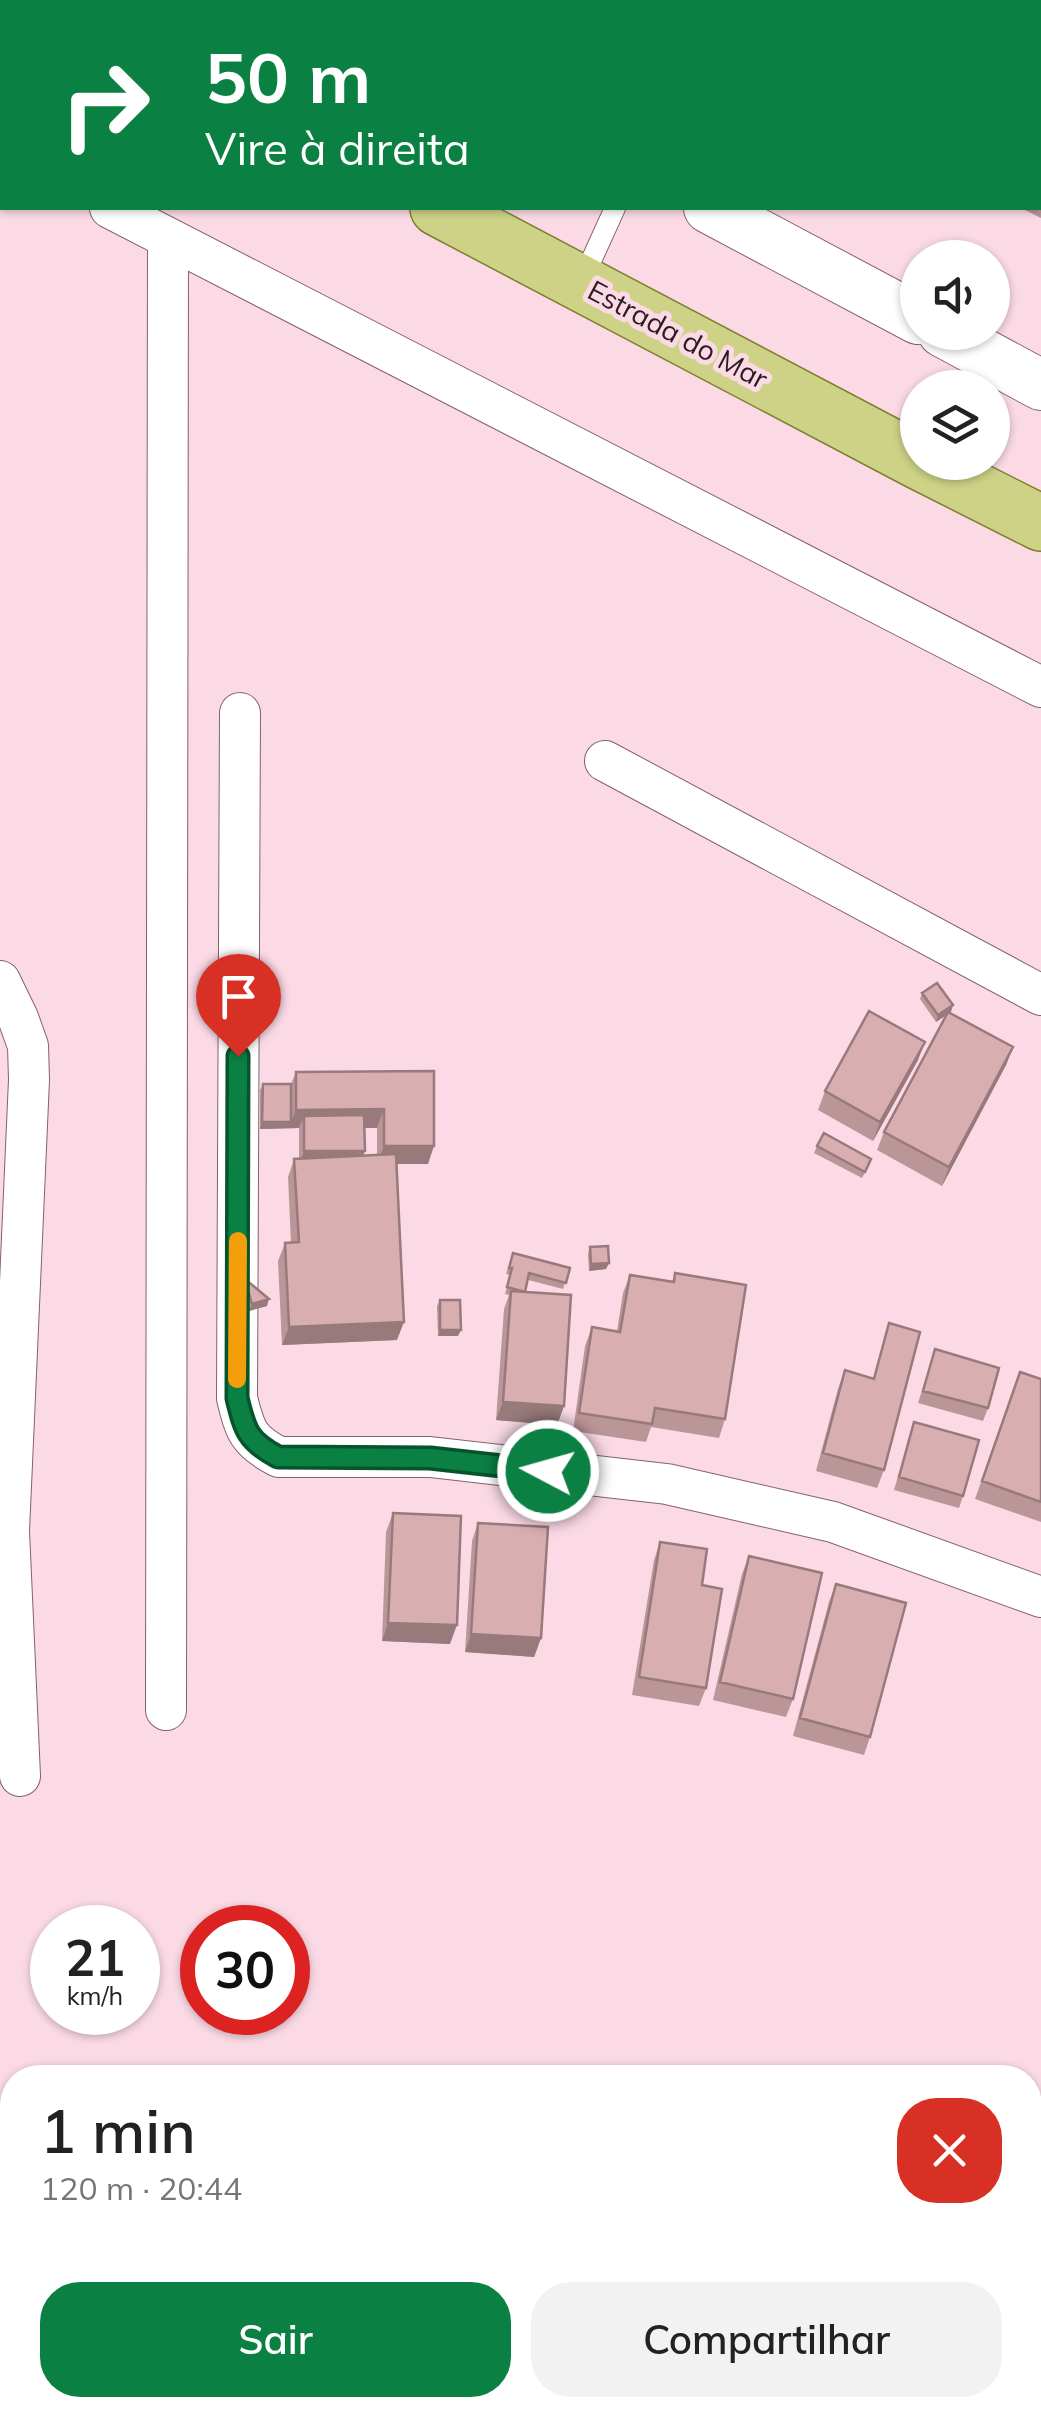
<!DOCTYPE html>
<html lang="pt">
<head>
<meta charset="utf-8">
<style>
	:root { --surface:#fff; --page:#f2f2f2; --text:#222; --muted:#767676; --accent:#0b8043 }
	body { margin:0; font-family:Mulish,sans-serif; background:var(--page); color:var(--text); height:100vh; display:flex; flex-direction:column; font-size:38px; white-space:nowrap }
	* { box-sizing:border-box; margin:0 }
	p { font-size:32px; color:var(--muted) }
	.icon { flex:none; width:55px; height:55px; fill:none; stroke:currentColor; stroke-width:2; stroke-linecap:round; stroke-linejoin:round }
	.map { position:relative; flex:1; overflow:hidden }
	.details { position:absolute; left:0px; top:2065px; width:1042px; height:352px; display:flex; flex-direction:column; background:var(--surface); border-radius:40px 40px 0 0; box-shadow:0 2px 8px #0004 }
	.details>* { flex:none }
	.banner { position:absolute; left:0px; top:0px; width:1042px; height:210px; box-shadow:0 2px 8px #0004; background:#0b8043; color:#fff; overflow:hidden }
	.buttons { position:absolute; left:900px; top:240px; display:grid; gap:20px }
	.buttons a { display:grid; place-items:center; width:110px; height:110px; border-radius:50%; background:var(--surface); box-shadow:0 2px 8px #0004; font-size:50px }
	.speed { position:absolute; left:30px; top:1905px; display:flex; gap:20px; font-size:50px; font-weight:700; text-align:center }
	.speed>* { display:grid; place-content:center; width:130px; height:130px; border-radius:50%; background:var(--surface); box-shadow:0 2px 8px #0004; line-height:1 }
	.speed small { font-size:25px; font-weight:400 }
	.speed .limit { border:15px solid #d22; background:#fff; color:#111 }
	.pin { position:absolute; display:grid; place-items:center; width:85px; height:85px; color:#fff; margin:-102px -42px; border-radius:50% 50% 50% 0; rotate:-45deg; box-shadow:0 0 10px #0007 }
	.pin .icon { rotate:45deg }
	.me { position:absolute; width:110px; margin:-55px; rotate:276deg; stroke-linejoin:round; filter:drop-shadow(0 0 8px #0008) }
	.turn { display:flex; align-items:center; gap:35px; height:210px; padding:0 40px; font-size:45px }
	.turn .icon { width:130px; height:130px; stroke-width:2.5 }
	.turn b { display:block; font-size:70px; line-height:85px }
	.round { display:grid; place-items:center; flex:none; width:105px; height:105px; border-radius:40px; background:var(--page) }
	.overview { display:flex; align-items:center; justify-content:space-between; height:170px; padding:0 40px }
	h1 { font-size:60px; font-weight:600; line-height:75px }
	.primary-button { display:flex; gap:20px; margin-top:auto; padding:20px 40px }
	.primary-button a { flex:1; height:115px; border-radius:40px; background:var(--accent); color:#fff; font-size:40px; font-weight:600; line-height:115px; text-align:center }
	.primary-button a+a { background:var(--page); color:var(--text) }
	.map>svg:first-child { display:block }
	.water { fill:#9c7ff2; stroke:#7a61b4; stroke-width:2.5 }
	.lines { fill:none; stroke-linecap:round; stroke-linejoin:round }
	.service-casing { stroke:#856170; stroke-width:22 }
	.minor-casing { stroke:#856170; stroke-width:42 }
	.tertiary-casing { stroke:#856170; stroke-width:52 }
	.primary-casing { stroke:#7e7f2e; stroke-width:58 }
	.service { stroke:#fff; stroke-width:20 }
	.minor { stroke:#fff; stroke-width:40 }
	.tertiary { stroke:#fff; stroke-width:50 }
	.primary { stroke:#cdd286; stroke-width:55 }
	.wall { fill:#bb9698; fill-rule:evenodd }
	.shaded-wall { fill:#987a7c }
	.building { fill:#d9aeb1; stroke:#987a7c; stroke-width:2.5 }
	.route-casing { stroke:#07532c; stroke-width:25 }
	.route { stroke:#0b8043; stroke-width:18 }
	.slow { stroke:#f59e0b; stroke-width:18 }
	.labels { text-anchor:middle; dominant-baseline:central; stroke-width:10; stroke-linejoin:round; paint-order:stroke }
	.street-label { font-size:28px; fill:#2a1c22; stroke:#fbdae6 }
</style>
</head>
<body>
<div class="map">
<svg width="1041" height="2417" viewBox="0 0 1041 2417">
	<rect width="100%" height="100%" fill="#fbdae6"/>
	<!-- water -->
	<path class="water" d="M1041 2096V2417H737L750 2405H1030V2097Z"/>
	<g class="lines">
		<defs>
			<path id="service" d="M581 283 615 208"/>
			<path id="minor" d="M189 0 192 2
				M1009 0 1014 2
				M90 2 92 0
				M1040 16H1041
				M0 150 2 152
				M110 208 1041 687
				M240 713 237 1398C245 1431 248 1441 279 1457H430L667 1484 833 1522 1041 1597
				M605 761 1041 995
				M0 981 18 1018 28 1046 29 1080 9 1531 20 1776
				M166 1710 168 238"/>
			<path id="tertiary" d="M634 2V0
				M709 208 918 319
				M943 332 1041 385"/>
			<path id="primary" d="M43 0 48 2
				M438 208 918 461
				M920 462 1041 523"/>
		</defs>
		<!-- service casing -->
		<use href="#service" class="service-casing"/>
		<!-- minor casing -->
		<use href="#minor" class="minor-casing"/>
		<!-- tertiary casing -->
		<use href="#tertiary" class="tertiary-casing"/>
		<!-- primary casing -->
		<use href="#primary" class="primary-casing"/>
		<!-- service -->
		<use href="#service" class="service"/>
		<!-- minor -->
		<use href="#minor" class="minor"/>
		<!-- tertiary -->
		<use href="#tertiary" class="tertiary"/>
		<!-- primary -->
		<use href="#primary" class="primary"/>
	</g>
	<!-- wall -->
	<path class="wall" d="M1041 89V218L1021 208H1040Z
		M922 993 953 1005 949 1013 1013 1047 1006 1065 942 1186 877 1150 884 1132 946 1015 936 1022 920 999Z
		M918 1060 873 1141 818 1110 825 1091Z
		M434 1071 428 1164H396L397 1340 282 1345 278 1261 285 1243H291L288 1177 294 1159 299 1158V1128L260 1129V1090L263 1084H291L296 1072ZM364 1128H377V1155L363 1156Z
		M817 1146 869 1165 862 1178 814 1153Z
		M590 1247 609 1263 606 1269 589 1271 588 1254Z
		M513 1253 570 1268 563 1289 528 1280 525 1292 564 1406 557 1425 496 1420 504 1309 509 1295 505 1294 510 1275 506 1274Z
		M675 1273 725 1419 719 1438 651 1427 646 1442 573 1431 585 1346 592 1327 617 1331 623 1293 630 1275 672 1282Z
		M245 1279 267 1306 249 1311 243 1285Z
		M440 1300 458 1336H438L437 1306Z
		M889 1323 884 1470 877 1488 816 1471 838 1389 845 1370 873 1378Z
		M935 1349 988 1408 983 1421 918 1403Z
		M1020 1372 1041 1379V1522L975 1499Z
		M914 1422 963 1496 959 1508 894 1490Z
		M393 1513 450 1644 382 1641 386 1532Z
		M478 1523 541 1638 534 1657 465 1652 472 1541Z
		M660 1542 702 1585 706 1688 699 1706 632 1695 654 1560Z
		M749 1556 793 1699 786 1717 713 1700 742 1574Z
		M836 1584 870 1737 864 1755 793 1736 829 1602Z"/>
	<!-- shaded-wall -->
	<path class="shaded-wall" d="M953 1005 951 1012 936 1022 938 1015Z
		M925 1042 918 1060 873 1141 880 1122Z
		M1013 1047 1006 1065 942 1186 949 1167Z
		M384 1109 377 1128H304V1116L299 1128 260 1129 262 1122H291L296 1110Z
		M384 1146H434L428 1164H377Z
		M304 1151H365L360 1164H299Z
		M609 1263 606 1269 589 1271 591 1264Z
		M269 1299 267 1306 249 1311 252 1304Z
		M404 1322 397 1340 282 1345 289 1327Z
		M440 1330H461L458 1336H438Z
		M503 1402 564 1406 557 1425 496 1420Z
		M388 1623 457 1625 450 1644 382 1641Z
		M471 1634 541 1638 534 1657 465 1652Z"/>
	<!-- building -->
	<path class="building" d="M713 0H782L781 2H711Z
		M799 0H864L863 2H798Z
		M872 0H892L897 2H870Z
		M1041 89V202H1040Z
		M937 983 953 1005 938 1015 922 993Z
		M869 1011 925 1042 880 1122 825 1091Z
		M948 1012 1013 1047 949 1167 884 1132Z
		M434 1071V1146H384V1109L296 1110V1072Z
		M263 1084H291V1122H262Z
		M364 1115 365 1151H304V1116Z
		M824 1133 871 1159 865 1172 817 1146Z
		M396 1154 404 1322 289 1327 285 1243 299 1242 294 1159Z
		M608 1246 609 1263 591 1264 590 1247Z
		M513 1253 570 1268 566 1283 529 1273 525 1292 507 1287 512 1268H509Z
		M675 1273 746 1285 725 1419 655 1408 652 1424 579 1413 592 1327 620 1332 630 1275 674 1282Z
		M245 1279 269 1299 252 1304Z
		M511 1291 571 1295 564 1406 503 1402Z
		M440 1300H460L461 1330H440Z
		M889 1323 920 1332 884 1470 823 1453 845 1370 874 1379Z
		M935 1349 999 1368 988 1408 923 1391Z
		M1020 1372 1041 1379V1502L982 1481Z
		M914 1422 979 1440 963 1496 899 1477Z
		M393 1513 461 1516 457 1625 388 1623Z
		M478 1523 548 1527 541 1638 471 1634Z
		M660 1542 707 1549 702 1585 722 1589 706 1688 639 1677Z
		M749 1556 822 1573 793 1699 720 1682Z
		M836 1584 906 1603 870 1737 800 1718Z"/>
	<g class="lines">
		<defs>
			<path id="route" d="M238 1056 237 1398C245 1431 248 1441 278 1457L430 1458 548 1471"/>
		</defs>
		<!-- route casing -->
		<use href="#route" class="route-casing"/>
		<!-- route -->
		<use href="#route" class="route"/>
		<!-- slow -->
		<path class="slow" d="M237 1379 238 1241"/>
	</g>
	<g class="labels">
		<!-- street labels -->
		<g class="street-label">
			<text transform="translate(678 334) rotate(28)">Estrada do Mar</text>
		</g>
	</g>
</svg>
<div class="buttons">
<a><svg class="icon" aria-label="sound" viewBox="0 0 24 24"><path d="M4 9h4l5-4v14l-5-4H4zM17 9q2 3 0 6"/></svg></a>
<a><svg class="icon" aria-label="layers" viewBox="0 0 24 24"><path d="M12 4l9 5-9 5-9-5zM3 14l9 5 9-5"/></svg></a>
</div>
<div class="speed"><div>21<small>km/h</small></div><div class="limit">30</div></div>
<div class="pin" style="left:238px;top:1056px;background:#d93025"><svg class="icon" aria-label="arrive" viewBox="0 0 24 24"><path d="M6 21V4h12l-3 4 3 4H6"/></svg></div>
<svg class="me" style="left:548px;top:1471px" viewBox="-20 -20 40 40"><circle r="17" fill="#0b8043" stroke="#fff" stroke-width="3"/><path d="M0-11L8 9 0 5-8 9z" fill="#fff"/></svg>
<div class="banner">
<div class="turn"><svg class="icon" aria-label="right" viewBox="0 0 24 24"><path d="M7 20v-9h11M14 6l5 5-5 5"/></svg><div><b>50 m</b>Vire à direita</div></div>
</div>
<section class="details">
<div class="overview"><div><h1>1 min</h1><p>120 m · 20:44</p></div><a class="round" style="background:#d93025;color:#fff"><svg class="icon" aria-label="close" viewBox="0 0 24 24"><path d="M6 6l12 12M18 6L6 18"/></svg></a></div>
<div class="primary-button"><a>Sair</a><a>Compartilhar</a></div>
</section>
</div>
</body>
</html>
